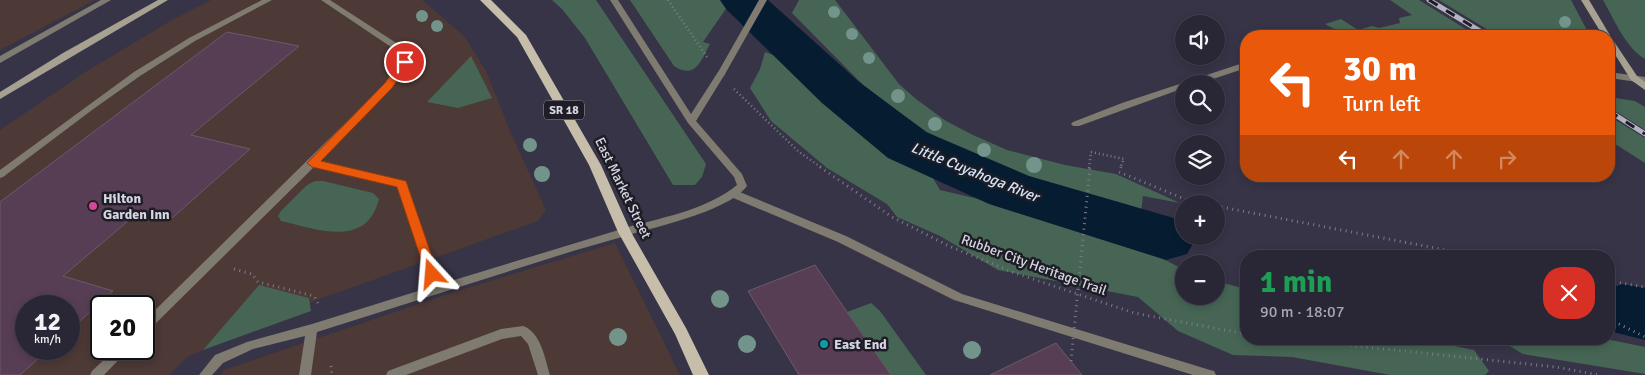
<!DOCTYPE html>
<html lang="en">
<head>
<meta charset="utf-8">
<style>
	:root { --surface:#292735; --page:#312f3d; --text:#f1f3f6; --muted:#a5a5ad; --line:#454450 }
	body { margin:0; font-family:Signika,sans-serif; background:var(--page); color:var(--text); height:100vh; display:flex; flex-direction:column; font-size:19px; white-space:nowrap }
	* { box-sizing:border-box; margin:0 }
	p { font-size:16px; color:var(--muted) }
	.icon { flex:none; width:28px; height:28px; fill:none; stroke:currentColor; stroke-width:2; stroke-linecap:round; stroke-linejoin:round }
	.map { position:relative; flex:1; overflow:hidden }
	.details { position:absolute; left:1240px; top:250px; width:375px; height:95px; display:flex; flex-direction:column; background:var(--surface); border-radius:20px; box-shadow:0 2px 8px #0003,0 0 0 1px var(--line) }
	.details>* { flex:none }
	.guide { position:absolute; left:1240px; top:30px; width:375px; height:152px; border-radius:20px; box-shadow:0 2px 8px #0003,0 0 0 1px var(--line); background:#ea580c; color:#fff; overflow:hidden }
	.tools { position:absolute; left:1175px; top:15px; display:grid; gap:10px }
	.tools a { display:grid; place-items:center; width:50px; height:50px; border-radius:50%; background:var(--surface); box-shadow:0 2px 8px #0003,0 0 0 1px var(--line); font-size:25px }
	.speed { position:absolute; left:15px; top:295px; display:flex; gap:10px; font-size:25px; font-weight:700; text-align:center }
	.speed>* { display:grid; place-content:center; width:65px; height:65px; border-radius:50%; background:var(--surface); box-shadow:0 2px 8px #0003,0 0 0 1px var(--line); line-height:1 }
	.speed small { font-size:12px; font-weight:400 }
	.speed .limit { border:2px solid #111; border-radius:8px; background:#fff; color:#111 }
	.pin { position:absolute; display:grid; place-items:center; width:42px; height:42px; color:#fff; margin:-21px; border:2px solid #fff; border-radius:50%; box-shadow:0 1px 5px #0007 }
	.me { position:absolute; width:55px; margin:-28px; rotate:341deg; stroke-linejoin:round; filter:drop-shadow(0 0 4px #0008) }
	.turn { display:flex; align-items:center; gap:18px; height:105px; padding:0 20px; font-size:22px }
	.turn .icon { width:65px; height:65px; stroke-width:2.5 }
	.turn b { display:block; font-size:35px; line-height:42px }
	.lanes { display:flex; align-items:center; height:48px; padding:0 20px; background:#0003; justify-content:center; gap:25px; direction:ltr }
	.lanes .off { opacity:.35 }
	.round { display:grid; place-items:center; flex:none; width:52px; height:52px; border-radius:20px; background:var(--page) }
	.head { display:flex; align-items:center; justify-content:space-between; height:85px; padding:0 20px }
	h1 { font-size:30px; font-weight:700; line-height:38px; color:#1e9e55 }
	.map>svg:first-child { display:block }
	.commercial { fill:#4d3936; fill-rule:evenodd }
	.green { fill:#466554 }
	.lines { fill:none; stroke-linecap:round; stroke-linejoin:round }
	.river { fill:#061c31; fill-rule:evenodd }
	.building { fill:#573e54; stroke:#6c5a6a }
	.path-far1 { stroke:#7e7c8c; stroke-width:2.5; stroke-dasharray:1 3; stroke-linecap:butt }
	.path { stroke:#7e7c8c; stroke-width:3; stroke-dasharray:1 4.5; stroke-linecap:butt }
	.lane { fill:#7f7b71; fill-rule:evenodd }
	.street { fill:#7f7b71; fill-rule:evenodd }
	.secondary { fill:#a7a191; fill-rule:evenodd }
	.primary { fill:#c6beaa; fill-rule:evenodd }
	.rail-casing { stroke:#b4b3c1; stroke-width:5 }
	.rail { stroke:#1e1d26; stroke-width:3; stroke-dasharray:10; stroke-linecap:butt }
	.path-bridge-far1 { stroke:#7e7c8c; stroke-width:2.5; stroke-dasharray:1 3; stroke-linecap:butt }
	.path-bridge { stroke:#7e7c8c; stroke-width:3; stroke-dasharray:1 4.5; stroke-linecap:butt }
	.tree { fill:#72948a }
	.route { fill:#ea580c; stroke:#983908 }
	.hotel-dot { fill:#d1479c; stroke:#1e1d26; stroke-width:2 }
	.culture-dot { fill:#0f9aa8; stroke:#1e1d26; stroke-width:2 }
	.labels { text-anchor:middle; dominant-baseline:central; stroke-width:5; stroke-linejoin:round; paint-order:stroke }
	.shield { fill:#1e1d26; stroke:#9f9eaa; stroke-width:1 }
	.shield-label { font-size:12px; font-weight:bold; fill:#d6d5e2 }
	.street-label { font-size:14px; fill:#d6d5e2; stroke:#1e1d26 }
	.poi-label { font-size:14px; font-weight:bold; fill:#d6d5e2; stroke:#1e1d26; text-anchor:start }
	.water-label { font-size:15px; font-style:italic; fill:#d3e5f8; stroke:#1e1d26 }
</style>
</head>
<body>
<div class="map">
<svg width="1645" height="375" viewBox="0 0 1645 375">
	<rect width="100%" height="100%" fill="#373447"/>
	<!-- commercial -->
	<path class="commercial" d="M0 0H95L0 50Z
		M211 0H422L465 37 487 73 510 131 546 210 538 221 317 300 187 357 169 375H0V130L87 71 172 20ZM26 306H69V349H26ZM101 306H144V349H101Z
		M615 243 680 375H220L224 370 454 292Z"/>
	<!-- green -->
	<path class="green" d="M552 0H596L706 164 702 177 695 185H673L585 38 562 9Z
		M630 0H732L703 42 710 44C701 61 695 80 674 66Z
		M799 0H835L899 84 916 99 946 121 973 135 1007 150 1065 165 1116 174 1180 203 1143 196 1141 212 989 164 927 132 868 90 792 13Z
		M1390 0H1419L1477 36C1439 36 1355 44 1325 24L1341 19 1358 30 1372 26 1379 28 1400 23 1399 18 1412 15Z
		M1439 0H1571L1590 36H1498Z
		M1603 0H1645V59C1625 47 1614 19 1603 0Z
		M765 52 795 63 814 78 839 110 875 140 926 166 940 190 1026 210 1075 228 1134 243 1184 270V296H1216V281L1246 289V339H1420L1474 350 1489 371 1485 375H1390L1292 357 1233 355 1178 331 1138 297 998 270 940 236 897 217 887 204 827 168 771 121 750 88 760 69Z
		M471 56 492 98 458 108 427 102Z
		M1609 97 1635 101 1645 107V130L1609 107Z
		M1609 116 1645 138V163L1609 140Z
		M315 181H323L373 193 379 199C367 249 316 229 281 221L278 216 281 211 307 185Z
		M259 285 309 298 311 311 203 350Z
		M1609 287 1645 294V303L1609 296Z
		M871 303 880 311 926 375H891L847 312Z
		M1502 339H1606L1645 347V374L1523 354 1503 342Z"/>
	<g class="lines">
		<!-- river -->
		<path class="river" d="M720 0H768L858 81 926 132 1029 176 1184 221V236H1195L1196 238 1187 254 1166 260 989 204 888 158 822 103 726 9Z
			M1622 284 1645 288V340L1609 331V289Z"/>
	</g>
	<!-- building -->
	<path class="building" d="M227 32 299 46 191 135 250 149 171 219 140 211 63 276 113 291 69 331V306H26V349H49L20 375H0V202Z
		M815 265 847 312 891 375H799L748 291Z
		M1056 343 1082 375H990Z"/>
	<g class="lines">
		<!-- path-far1 -->
		<path class="path-far1" d="M668 0 707 57
			M734 89 799 152 822 168
			M1091 152 1124 159 1120 168"/>
		<!-- path -->
		<path class="path" d="M820 167 892 217 949 246 1015 273 1134 313 1246 334
			M1121 167 1119 172 1192 202 1204 204
			M1216 206 1477 256
			M234 269 252 274 258 282 314 296 319 305
			M1609 281 1645 287
			M1609 319 1645 337
			M1290 339 1556 367 1599 375
			M331 366 332 375"/>
		<!-- lane -->
		<path class="lane" d="M101 0H111L0 63V56Z
			M262 0H272L195 41 140 76 92 110 3 177 0 178V170L134 72 189 38Z
			M321 0H330L404 48 409 62 391 88 319 161 406 182 441 284 625 228 629 229 630 232 629 235 573 251 317 332 311 375H299L305 336 253 349 223 363 212 375H199L215 355 247 342 312 324 431 287 398 187 314 167 148 331 144 333V321L385 84 401 62 397 51Z
			M759 0H767L725 74 724 76H718L717 74Z
			M1246 62V68L1198 84H1184V88L1079 126H1073L1071 124 1073 122 1122 103Z
			M735 190 846 236 962 294 1210 370 1214 371 1216 375H1193L954 300 838 242 731 197 730 194 731 191Z
			M523 326C541 332 545 359 550 375H538L528 344 521 336 502 339 406 375H386L388 371 501 329Z
			M115 349H129L104 375H90L92 371Z"/>
		<!-- street -->
		<path class="street" d="M610 0H618L691 114 718 72H724L725 74 696 121 742 174 747 186C729 211 655 227 625 236L621 235 620 232 621 229C659 218 705 211 737 185L734 177 688 123Z
			M1609 72 1645 77V83L1609 78Z"/>
		<!-- secondary -->
		<path class="secondary" d="M158 0H168L0 99V92L63 53Z
			M1581 0H1589L1611 37 1637 76 1645 82V90L1631 80 1609 45V36H1603Z"/>
		<!-- primary -->
		<path class="primary" d="M480 0H491L526 35 601 165 631 232 686 328 709 375H693L675 334 618 232 589 165 517 37Z"/>
		<defs>
			<path id="rail" d="M1429 0 1488 36
				M1609 111 1645 134"/>
		</defs>
		<!-- rail casing -->
		<use href="#rail" class="rail-casing"/>
		<!-- rail -->
		<use href="#rail" class="rail"/>
		<!-- path-bridge-far1 -->
		<path class="path-bridge-far1" d="M1089 168 1091 152"/>
		<!-- path-bridge -->
		<path class="path-bridge" d="M1071 361 1090 167"/>
	</g>
	<!-- trees -->
	<g class="tree">
		<circle cx="834" cy="12" r="6"/>
		<circle cx="422" cy="16" r="6"/>
		<circle cx="1565" cy="22" r="6"/>
		<circle cx="437" cy="26" r="6"/>
		<circle cx="852" cy="34" r="6"/>
		<circle cx="869" cy="58" r="6"/>
		<circle cx="898" cy="96" r="7"/>
		<circle cx="935" cy="124" r="7"/>
		<circle cx="530" cy="145" r="7"/>
		<circle cx="984" cy="150" r="7"/>
		<circle cx="1034" cy="165" r="8"/>
		<circle cx="542" cy="174" r="8"/>
		<circle cx="720" cy="299" r="9"/>
		<circle cx="618" cy="337" r="9"/>
		<circle cx="747" cy="344" r="9"/>
		<circle cx="972" cy="350" r="9"/>
	</g>
	<!-- route -->
	<path class="route" d="M405 59 410 62 392 88 321 161 406 181 438 274 436 277H427L397 187 312 167 307 163 385 83 401 60Z"/>
	<!-- markers -->
	<circle class="hotel-dot" cx="93" cy="206" r="5"/>
	<circle class="culture-dot" cx="824" cy="344" r="5"/>
	<g class="labels">
		<!-- shield labels -->
		<rect class="shield" x="544" y="100.5" width="40" height="19" rx="4"/>
		<g class="shield-label">
			<text x="564" y="110">SR 18</text>
		</g>
		<!-- street labels -->
		<g class="street-label">
			<text transform="translate(623 188) rotate(64)">East Market Street</text>
			<text transform="translate(1034 265) rotate(20)">Rubber City Heritage Trail</text>
		</g>
		<!-- poi labels -->
		<g class="poi-label">
			<text x="103" y="198">Hilton<tspan x="103" dy="16">Garden Inn</tspan></text>
			<text x="834" y="344">East End</text>
		</g>
		<!-- water labels -->
		<g class="water-label">
			<text transform="translate(975 172) rotate(22)">Little Cuyahoga River</text>
		</g>
	</g>
</svg>
<div class="tools">
<a><svg class="icon" aria-label="sound" viewBox="0 0 24 24"><path d="M4 9h4l5-4v14l-5-4H4zM17 9q2 3 0 6"/></svg></a>
<a><svg class="icon" aria-label="search" viewBox="0 0 24 24"><circle cx="10" cy="10" r="6"/><path d="M15 15l6 6"/></svg></a>
<a><svg class="icon" aria-label="layers" viewBox="0 0 24 24"><path d="M12 4l9 5-9 5-9-5zM3 14l9 5 9-5"/></svg></a>
<a>+</a>
<a>−</a>
</div>
<div class="speed"><div>12<small>km/h</small></div><div class="limit">20</div></div>
<div class="pin" style="left:405px;top:62px;background:#d93025"><svg class="icon" aria-label="arrive" viewBox="0 0 24 24"><path d="M6 21V4h12l-3 4 3 4H6"/></svg></div>
<svg class="me" style="left:432px;top:274px" viewBox="-20 -20 40 40"><path d="M0-17L14 15 0 8-14 15z" fill="#ea580c" stroke="#fff" stroke-width="4"/></svg>
<div class="guide">
<div class="turn"><svg class="icon" aria-label="left" viewBox="0 0 24 24"><path d="M17 20v-9H6M10 6l-5 5 5 5"/></svg><div><b>30 m</b>Turn left</div></div>
<div class="lanes"><svg class="icon" aria-label="left" viewBox="0 0 24 24"><path d="M17 20v-9H6M10 6l-5 5 5 5"/></svg><svg class="icon off" aria-label="ahead" viewBox="0 0 24 24"><path d="M12 20V5M6 11l6-6 6 6"/></svg><svg class="icon off" aria-label="ahead" viewBox="0 0 24 24"><path d="M12 20V5M6 11l6-6 6 6"/></svg><svg class="icon off" aria-label="right" viewBox="0 0 24 24"><path d="M7 20v-9h11M14 6l5 5-5 5"/></svg></div>
</div>
<section class="details">
<div class="head"><div><h1>1 min</h1><p>90 m · 18:07</p></div><a class="round" style="background:#d93025;color:#fff"><svg class="icon" aria-label="close" viewBox="0 0 24 24"><path d="M6 6l12 12M18 6L6 18"/></svg></a></div>
</section>
</div>
</body>
</html>
